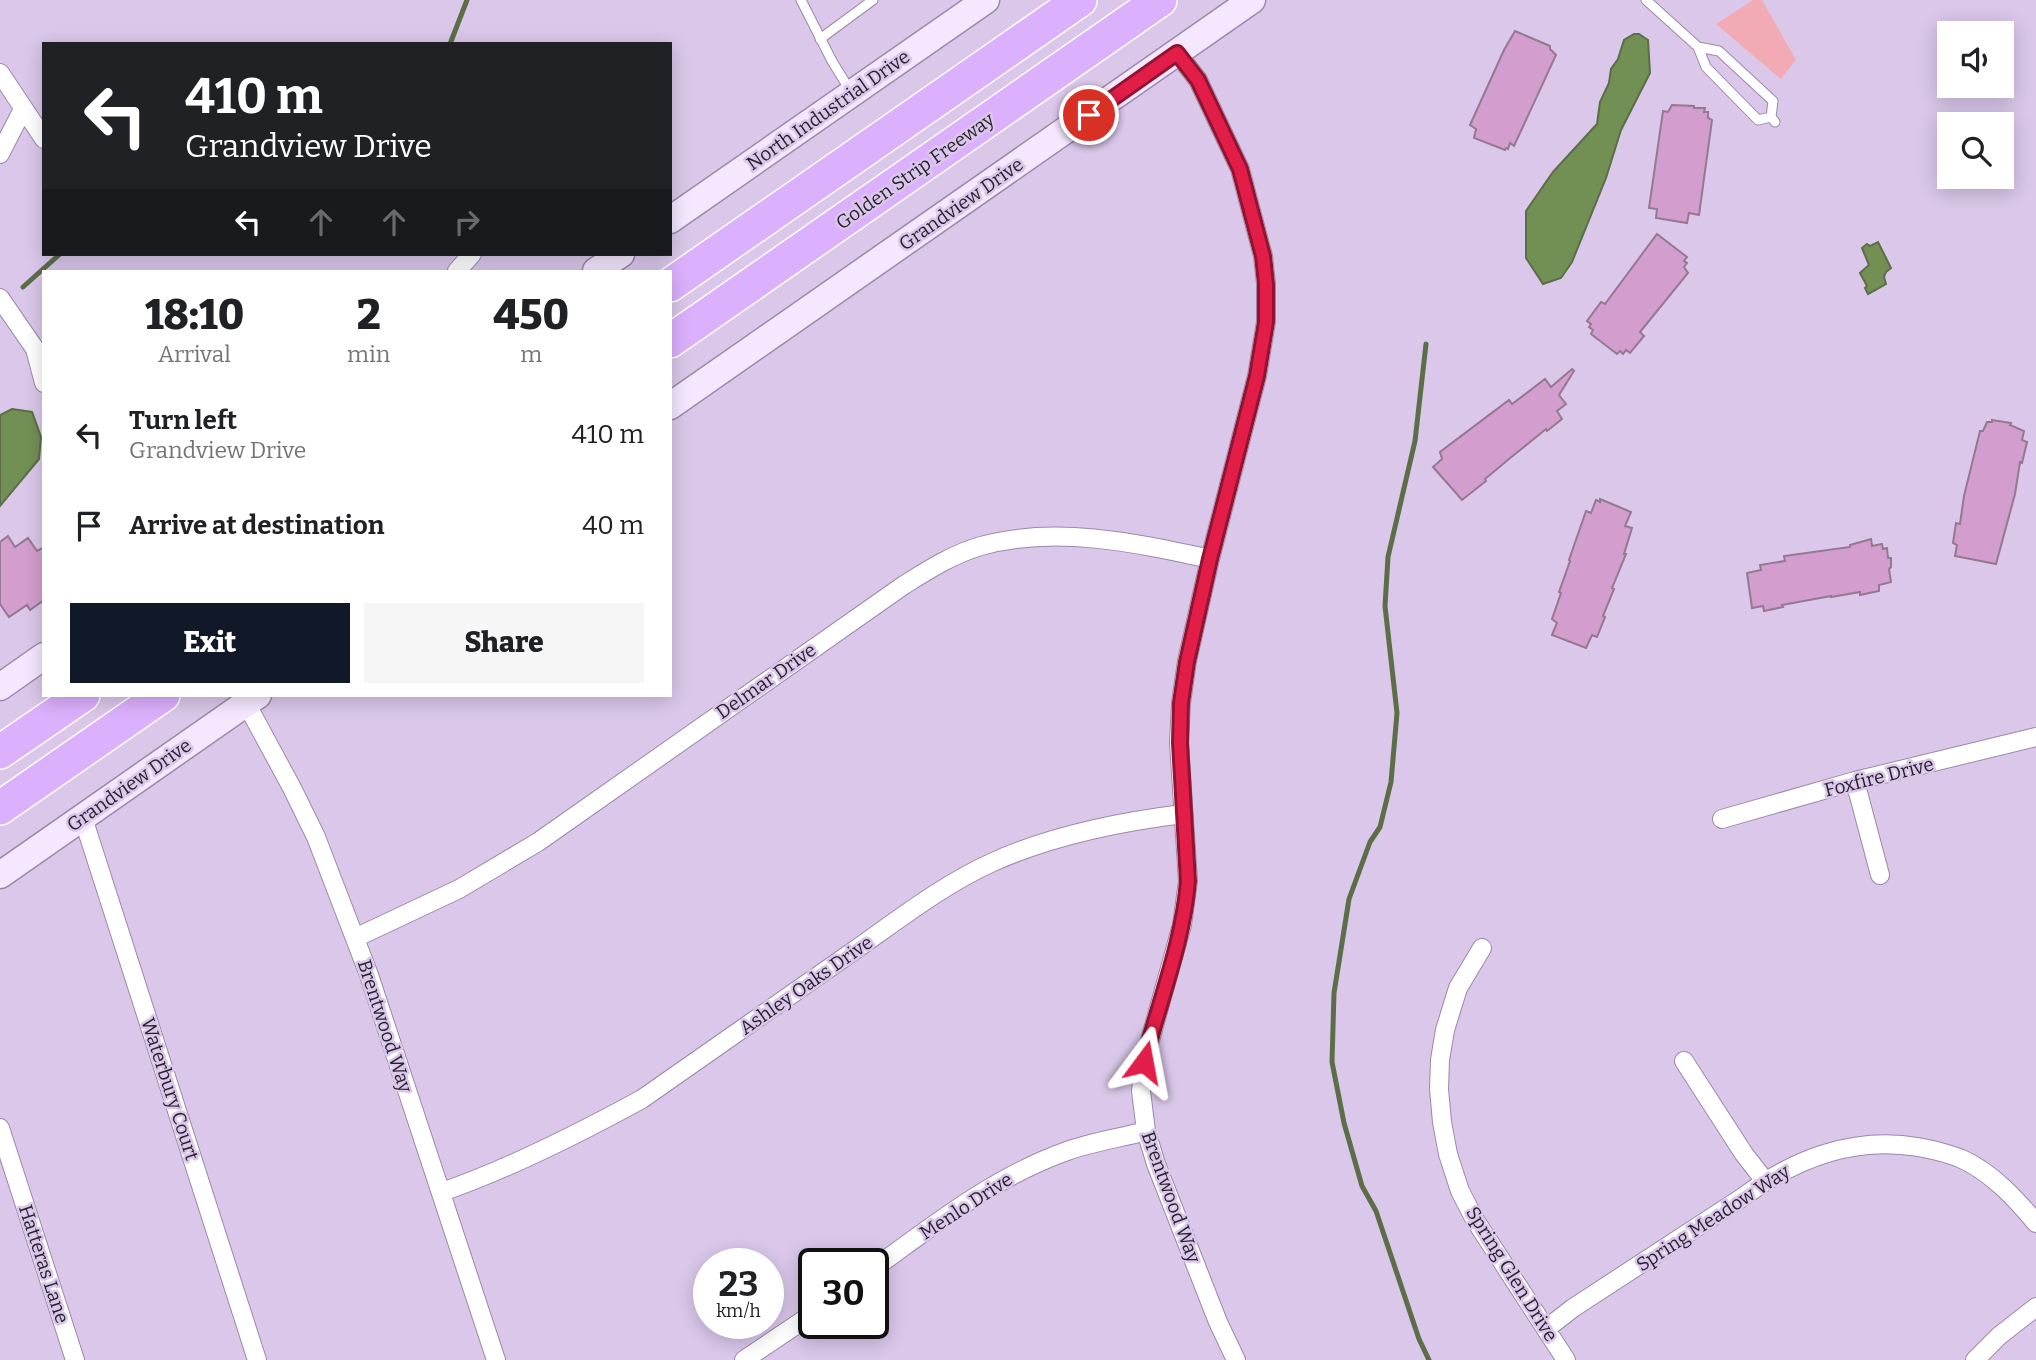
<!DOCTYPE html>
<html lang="en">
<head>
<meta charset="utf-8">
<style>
	:root { --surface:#fff; --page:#f6f6f6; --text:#202124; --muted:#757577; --accent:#111827 }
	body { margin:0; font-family:Bitter,serif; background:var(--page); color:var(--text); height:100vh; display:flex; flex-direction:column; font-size:26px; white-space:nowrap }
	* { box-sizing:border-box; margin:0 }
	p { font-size:23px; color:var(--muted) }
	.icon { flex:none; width:38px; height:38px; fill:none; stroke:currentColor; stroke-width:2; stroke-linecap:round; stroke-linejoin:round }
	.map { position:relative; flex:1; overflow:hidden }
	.details { position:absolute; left:42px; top:270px; width:630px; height:427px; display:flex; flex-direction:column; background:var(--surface); border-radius:0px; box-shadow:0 4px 18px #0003 }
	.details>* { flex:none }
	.banner { position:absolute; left:42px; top:42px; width:630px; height:214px; border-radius:0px; box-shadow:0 4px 18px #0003; background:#202124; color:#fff; overflow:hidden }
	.buttons { position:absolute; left:1937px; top:21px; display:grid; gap:14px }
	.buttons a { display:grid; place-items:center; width:77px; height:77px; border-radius:0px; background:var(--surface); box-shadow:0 4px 18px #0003; font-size:35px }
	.speed { position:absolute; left:693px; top:1248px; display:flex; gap:14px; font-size:35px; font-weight:700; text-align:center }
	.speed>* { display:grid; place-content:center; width:91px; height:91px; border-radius:50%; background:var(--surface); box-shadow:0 4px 18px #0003; line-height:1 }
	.speed small { font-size:18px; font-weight:400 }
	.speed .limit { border:4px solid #111; border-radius:10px; background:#fff; color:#111 }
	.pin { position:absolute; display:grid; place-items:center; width:60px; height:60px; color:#fff; margin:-30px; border:4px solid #fff; border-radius:50%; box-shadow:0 2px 7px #0007 }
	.me { position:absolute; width:77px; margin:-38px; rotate:13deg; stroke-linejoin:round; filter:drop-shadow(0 0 5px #0008) }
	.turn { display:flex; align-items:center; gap:24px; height:147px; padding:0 28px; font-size:32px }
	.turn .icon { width:91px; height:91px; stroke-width:2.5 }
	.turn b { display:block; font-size:49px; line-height:60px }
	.lanes { display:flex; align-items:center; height:66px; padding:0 28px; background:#0003; justify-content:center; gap:35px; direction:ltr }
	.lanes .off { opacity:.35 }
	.eta { display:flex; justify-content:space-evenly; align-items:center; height:119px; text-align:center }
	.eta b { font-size:42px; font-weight:800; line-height:49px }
	.primary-button { display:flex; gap:14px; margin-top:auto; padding:14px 28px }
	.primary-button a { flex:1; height:80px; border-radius:0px; background:var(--accent); color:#fff; font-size:28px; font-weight:800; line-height:80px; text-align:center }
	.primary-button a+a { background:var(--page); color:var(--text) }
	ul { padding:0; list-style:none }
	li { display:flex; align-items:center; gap:21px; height:91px; padding:0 28px }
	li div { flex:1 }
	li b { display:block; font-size:26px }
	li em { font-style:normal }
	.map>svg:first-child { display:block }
	.green { fill:#f2abb5 }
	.water { fill:#729054; stroke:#5b6e48; stroke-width:2 }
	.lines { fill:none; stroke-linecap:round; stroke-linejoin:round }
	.stream { stroke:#5b6e48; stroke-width:5 }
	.building { fill:#d39dce; stroke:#957891; stroke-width:2 }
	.lane-casing { stroke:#9b89a9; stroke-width:11 }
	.street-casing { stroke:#9b89a9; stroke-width:20 }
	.secondary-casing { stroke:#9b89a9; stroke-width:29 }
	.highway-casing { stroke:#fff; stroke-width:36 }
	.lane { stroke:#fff; stroke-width:9 }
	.street { stroke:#fff; stroke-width:18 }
	.secondary { stroke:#f4e7fe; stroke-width:26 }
	.highway { stroke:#dbb0fc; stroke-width:33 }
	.route-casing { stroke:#92132f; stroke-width:18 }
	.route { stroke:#e11d48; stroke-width:12 }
	.labels { text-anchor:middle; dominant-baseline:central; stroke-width:5; stroke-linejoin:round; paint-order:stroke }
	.street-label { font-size:19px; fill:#261f2c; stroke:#dac7ea }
</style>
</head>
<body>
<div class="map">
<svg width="2036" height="1360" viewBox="0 0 2036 1360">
	<rect width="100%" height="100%" fill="#dac7ea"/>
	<!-- green -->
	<path class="green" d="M1753 0H1762L1796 60 1781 79 1716 24Z"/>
	<!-- water -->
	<path class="water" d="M1634 34H1639L1648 40 1650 73 1621 130 1606 178 1572 262 1561 278 1543 284 1526 258V211L1553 172 1597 124 1600 102 1609 83 1611 69 1618 59 1624 40Z
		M1878 242 1891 268 1886 272 1884 277 1886 284 1868 294 1865 288 1867 286 1860 273 1869 265 1862 248 1867 244 1870 246Z
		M12 409 32 412 41 437 39 459 0 506V415Z"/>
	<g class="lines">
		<!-- stream -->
		<path class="stream" d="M450 44 467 0
			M23 287 60 254
			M1426 344 1415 441 1388 557 1385 606 1397 713 1391 782 1380 827 1370 842 1349 899 1334 993 1332 1062 1344 1123 1362 1186 1376 1211 1419 1339 1429 1360"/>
	</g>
	<!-- building -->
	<path class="building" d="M1515 31 1550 46V49L1556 55 1514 146 1510 143 1508 149 1506 148 1505 150 1474 138 1476 129 1470 125 1504 50Z
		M1672 105 1694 106V108H1705L1704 112H1708V118L1712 120 1699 215 1689 213 1687 223 1656 218 1657 209 1649 208 1663 111 1668 112Z
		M1657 234 1687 257 1684 261 1687 263 1684 267 1688 273 1640 332 1644 336 1630 353 1626 350 1623 354 1620 351 1617 354 1591 334 1593 330 1589 327 1591 324 1587 321 1601 302 1605 304Z
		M1572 369 1574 371 1559 395 1566 404 1557 411 1562 419 1547 431 1546 429 1509 459 1485 479 1486 481 1462 500 1433 467 1442 459 1440 452 1509 400 1512 404 1545 379 1551 387Z
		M1992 420 2011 423 2010 425 2024 431 2022 440 2027 442 2022 463 2020 462 2015 494 1996 564 1955 556 1957 545 1953 543 1956 523 1960 524 1964 496 1980 431H1983L1987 422H1992Z
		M1600 499 1631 512 1625 526 1632 528 1624 554H1626L1612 588 1614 589 1603 616 1605 617 1597 637 1592 635 1586 648 1552 635 1557 623 1552 619 1561 593 1559 592 1570 561 1569 560 1586 511 1591 513 1596 500 1600 502Z
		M8 536 15 547 28 538 37 551 44 547V600L30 610 27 605 9 617 0 604V542Z
		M1871 539 1872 546 1882 544 1883 549 1887 548 1888 558H1891V567L1889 569 1891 582 1879 585V591L1860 595V592L1831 597V596L1782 605 1783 607 1764 611 1763 606 1752 608 1747 573 1761 570 1760 565 1785 561 1784 556 1850 547V545Z"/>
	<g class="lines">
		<defs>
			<path id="lane" d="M801 0 832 61 851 92
				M1646 0 1698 47 1706 67 1758 120 1771 117
				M820 39 873 0
				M1698 47 1719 51 1773 101 1771 117 1775 122"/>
			<path id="street" d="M1177 53 1198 80 1240 169 1263 256 1266 284V322L1257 376 1210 559 1187 661 1181 703 1179 743 1188 881 1182 925 1144 1062 1141 1091 1146 1131 1156 1164 1218 1322 1236 1360
				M0 73 44 139
				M0 154 23 109
				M457 271 472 254
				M0 298 35 349 44 383
				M246 703 292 788 316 837 369 975 496 1360
				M1855 781 1880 875
				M83 818 257 1360
				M1722 819 1855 781 2036 737
				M355 938 459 889 538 842 904 585C928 570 953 554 981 546 1056 525 1136 543 1210 559
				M1482 948 1458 988 1445 1030 1440 1060 1439 1089 1442 1122 1448 1154 1460 1191 1475 1220 1566 1360
				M1684 1061 1744 1154 1765 1181
				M0 1128 75 1360
				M442 1192C511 1168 578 1134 642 1099 713 1049 784 1000 855 950 899 919 944 884 993 862 1053 835 1118 822 1183 814
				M873 1269C935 1224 994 1177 1067 1151 1092 1142 1120 1138 1146 1131
				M1546 1329 1573 1308 1743 1197C1794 1159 1854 1136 1918 1147 1934 1150 1949 1153 1964 1160 1993 1174 2016 1199 2036 1223
				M744 1360 814 1313
				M1975 1360 1999 1336 2036 1307"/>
			<path id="secondary" d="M670 220 986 0
				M596 271 621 254
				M670 406 1252 0
				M0 687 44 656
				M0 875 258 695"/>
			<path id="highway" d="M670 285 1080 0
				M670 341 1160 0
				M0 752 83 695
				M0 808 163 695"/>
		</defs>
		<!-- lane casing -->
		<use href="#lane" class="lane-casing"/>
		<!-- street casing -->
		<use href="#street" class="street-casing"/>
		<!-- secondary casing -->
		<use href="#secondary" class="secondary-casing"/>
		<!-- highway casing -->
		<use href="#highway" class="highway-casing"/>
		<!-- lane -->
		<use href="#lane" class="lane"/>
		<!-- street -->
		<use href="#street" class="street"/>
		<!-- secondary -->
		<use href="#secondary" class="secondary"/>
		<!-- highway -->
		<use href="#highway" class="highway"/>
	</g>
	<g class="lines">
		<defs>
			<path id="route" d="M1089 115 1177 53 1198 80 1240 169 1263 256 1266 284V322L1257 376 1210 559 1187 662 1181 703 1180 743 1188 881C1183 943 1159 1002 1144 1062"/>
		</defs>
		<!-- route casing -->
		<use href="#route" class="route-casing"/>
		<!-- route -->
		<use href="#route" class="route"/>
	</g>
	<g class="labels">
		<!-- street labels -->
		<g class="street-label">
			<text transform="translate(828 110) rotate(-35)">North Industrial Drive</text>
			<text transform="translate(915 171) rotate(-35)">Golden Strip Freeway</text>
			<text transform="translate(961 204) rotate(-35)">Grandview Drive</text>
			<text transform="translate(766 681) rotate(-35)">Delmar Drive</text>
			<text transform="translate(1879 777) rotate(-14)">Foxfire Drive</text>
			<text transform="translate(129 785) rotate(-35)">Grandview Drive</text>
			<text transform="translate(806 985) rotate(-35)">Ashley Oaks Drive</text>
			<text transform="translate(385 1026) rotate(72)">Brentwood Way</text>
			<text transform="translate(170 1089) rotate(72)">Waterbury Court</text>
			<text transform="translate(1171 1197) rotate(70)">Brentwood Way</text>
			<text transform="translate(966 1206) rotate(-33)">Menlo Drive</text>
			<text transform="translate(1713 1218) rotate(-33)">Spring Meadow Way</text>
			<text transform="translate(44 1264) rotate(72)">Hatteras Lane</text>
			<text transform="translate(1512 1274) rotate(58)">Spring Glen Drive</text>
		</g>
	</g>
</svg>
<div class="buttons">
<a><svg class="icon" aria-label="sound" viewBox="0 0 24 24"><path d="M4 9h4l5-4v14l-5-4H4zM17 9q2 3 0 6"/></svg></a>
<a><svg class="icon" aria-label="search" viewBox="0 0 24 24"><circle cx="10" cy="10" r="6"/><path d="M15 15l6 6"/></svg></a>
</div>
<div class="speed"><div>23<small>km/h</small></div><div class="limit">30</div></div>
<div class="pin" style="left:1089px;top:115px;background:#d93025"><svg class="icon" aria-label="arrive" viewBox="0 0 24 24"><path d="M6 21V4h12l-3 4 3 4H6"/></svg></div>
<svg class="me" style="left:1144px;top:1062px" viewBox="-20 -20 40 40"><path d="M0-17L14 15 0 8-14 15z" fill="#e11d48" stroke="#fff" stroke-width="4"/></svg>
<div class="banner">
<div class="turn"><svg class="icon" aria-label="left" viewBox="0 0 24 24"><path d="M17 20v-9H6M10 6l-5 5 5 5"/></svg><div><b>410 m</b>Grandview Drive</div></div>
<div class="lanes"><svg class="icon" aria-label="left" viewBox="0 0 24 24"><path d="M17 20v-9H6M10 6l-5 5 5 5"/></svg><svg class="icon off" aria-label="ahead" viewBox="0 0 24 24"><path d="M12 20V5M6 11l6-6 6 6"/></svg><svg class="icon off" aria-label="ahead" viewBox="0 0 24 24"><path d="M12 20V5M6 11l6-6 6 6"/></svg><svg class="icon off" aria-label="right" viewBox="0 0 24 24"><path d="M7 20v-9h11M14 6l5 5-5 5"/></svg></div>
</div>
<section class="details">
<div class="eta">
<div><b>18:10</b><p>Arrival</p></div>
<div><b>2</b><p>min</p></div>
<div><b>450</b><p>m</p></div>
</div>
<ul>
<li><svg class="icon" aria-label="left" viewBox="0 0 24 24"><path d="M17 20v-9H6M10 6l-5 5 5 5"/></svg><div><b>Turn left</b><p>Grandview Drive</p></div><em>410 m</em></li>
<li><svg class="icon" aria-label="arrive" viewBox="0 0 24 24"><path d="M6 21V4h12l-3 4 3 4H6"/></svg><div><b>Arrive at destination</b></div><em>40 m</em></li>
</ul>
<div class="primary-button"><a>Exit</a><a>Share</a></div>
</section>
</div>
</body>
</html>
